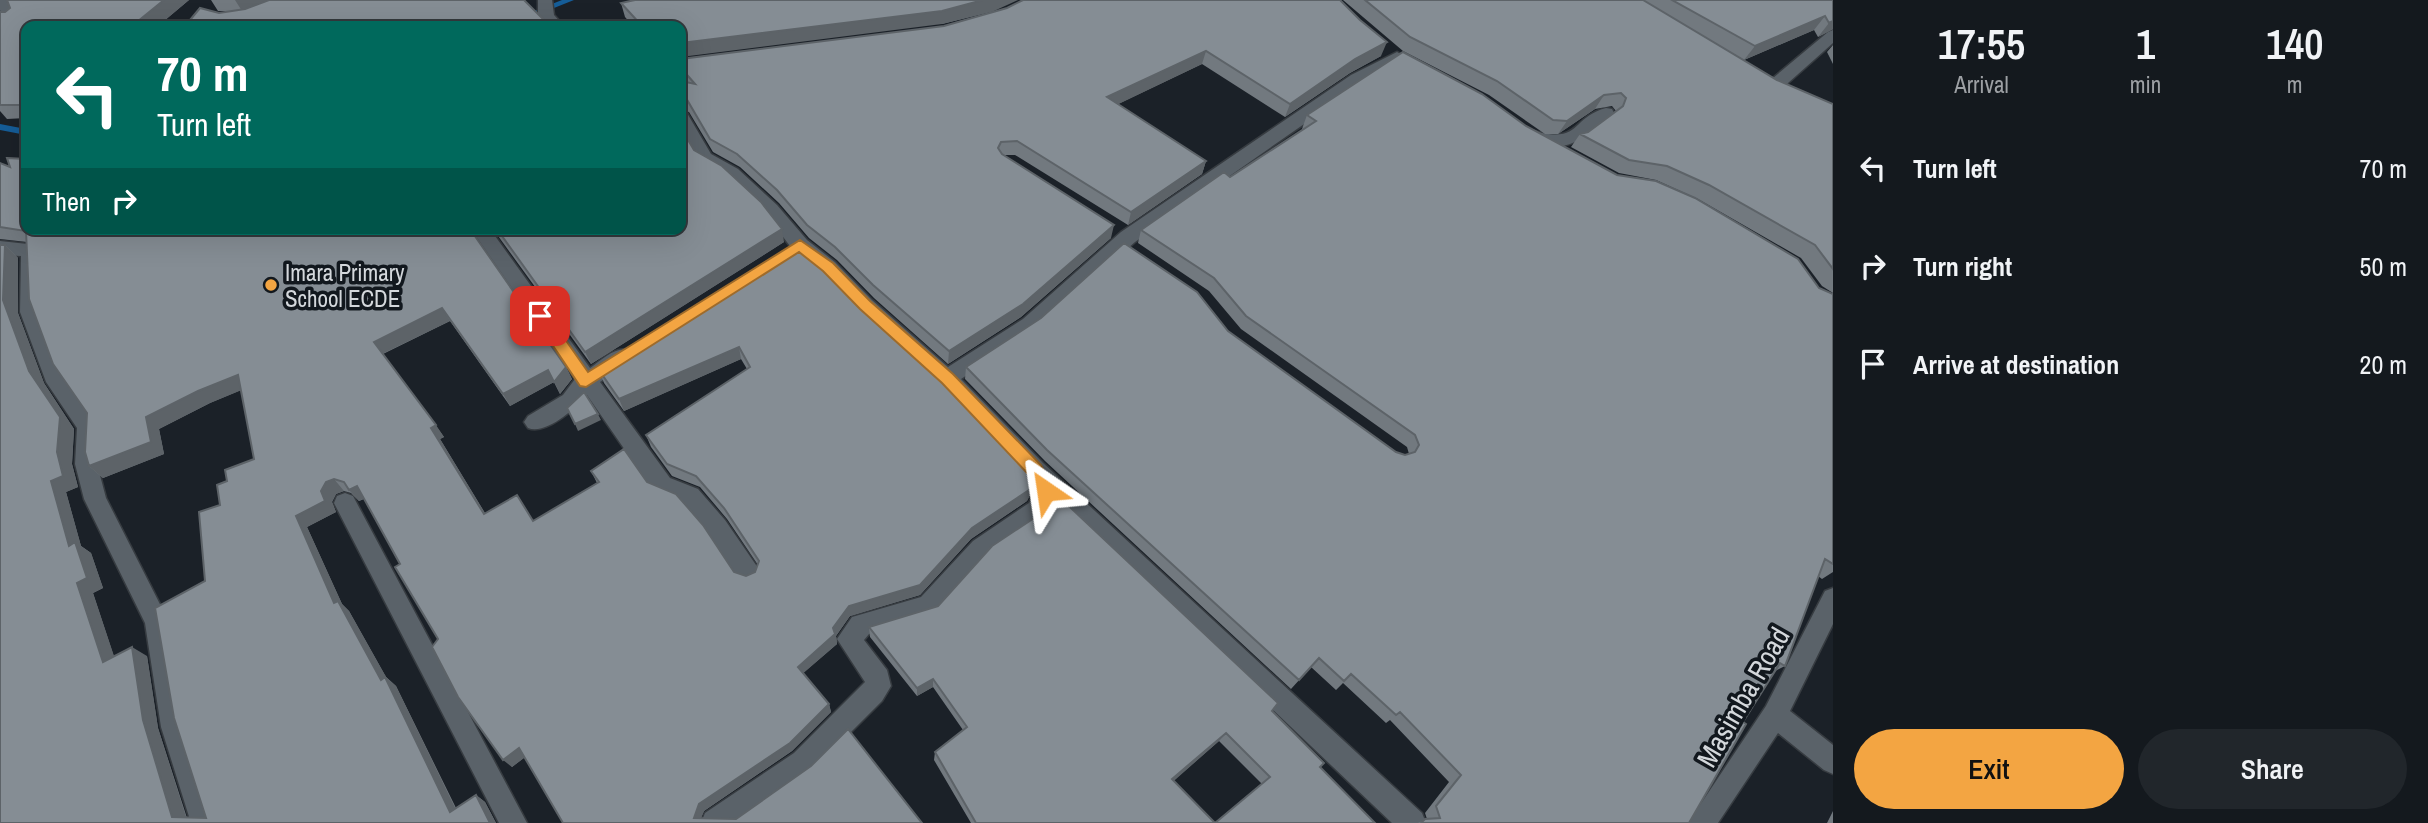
<!DOCTYPE html>
<html lang="en">
<head>
<meta charset="utf-8">
<style>
	:root { --surface:#14191e; --page:#21262b; --text:#f1f3f6; --muted:#9da0a4; --line:#33383c; --accent:#f3a542 }
	body { margin:0; font-family:"Archivo Narrow",sans-serif; background:var(--page); color:var(--text); height:100vh; display:flex; flex-direction:column; font-size:26px; white-space:nowrap }
	* { box-sizing:border-box; margin:0 }
	p { font-size:23px; color:var(--muted) }
	.icon { flex:none; width:38px; height:38px; fill:none; stroke:currentColor; stroke-width:2; stroke-linecap:round; stroke-linejoin:round }
	.map { position:relative; flex:1; overflow:hidden }
	.side { display:flex; flex-direction:column; background:var(--surface); width:595px }
	.side>* { flex:none }
	.guide { position:absolute; left:21px; top:21px; width:665px; height:214px; border-radius:14px; box-shadow:0 7px 28px #0002,0 0 0 2px var(--line); background:#00695c; color:#fff; overflow:hidden }
	.pin { position:absolute; display:grid; place-items:center; width:60px; height:60px; color:#fff; margin:-30px; border-radius:14px; box-shadow:0 4px 10px #0006 }
	.me { position:absolute; width:77px; margin:-38px; rotate:328deg; stroke-linejoin:round; filter:drop-shadow(0 0 5px #0008) }
	.turn { display:flex; align-items:center; gap:24px; height:147px; padding:0 21px; font-size:32px }
	.turn .icon { width:91px; height:91px; stroke-width:2.5 }
	.turn b { display:block; font-size:49px; line-height:60px }
	.then { display:flex; align-items:center; height:66px; padding:0 21px; background:#0003; gap:14px; font-size:26px }
	.eta { display:flex; justify-content:space-evenly; align-items:center; height:119px; text-align:center }
	.eta b { font-size:42px; font-weight:600; line-height:49px }
	.button { display:flex; gap:14px; margin-top:auto; padding:14px 21px }
	.button a { flex:1; height:80px; border-radius:42px; background:var(--accent); color:#111; font-size:28px; font-weight:600; line-height:80px; text-align:center }
	.button a+a { background:var(--page); color:var(--text) }
	ul { padding:0; list-style:none }
	li { display:flex; align-items:center; gap:21px; height:98px; padding:0 21px }
	li div { flex:1 }
	li b { display:block; font-size:26px }
	li em { font-style:normal }
	main { display:flex; flex:1; min-height:0 }
	.map>svg:first-child { display:block }
	.lines { fill:none; stroke-linecap:round; stroke-linejoin:round }
	.stream { fill:#155d98; fill-rule:evenodd }
	.minor-casing { stroke:#373c41; stroke-width:3 }
	.minor { fill:#5a6269; fill-rule:evenodd }
	.wall { fill:#72797f; fill-rule:evenodd }
	.shaded-wall { fill:#5d6368 }
	.building { fill:#858d94; stroke:#5d6368; stroke-width:2; fill-rule:evenodd }
	.route { fill:#f3a542; stroke:#9e6b2b; stroke-width:2 }
	.poi-dot { fill:#f3a542; stroke:#12181e; stroke-width:2.5 }
	.labels { text-anchor:middle; dominant-baseline:central; stroke-width:7; stroke-linejoin:round; paint-order:stroke }
	.poi-label { font-size:23px; fill:#d4d8dc; stroke:#12181e; text-anchor:start }
	.near-street-label { font-size:28px; fill:#d4d8dc; stroke:#12181e }
</style>
</head>
<body>
<main>
<div class="map">
<svg width="1833" height="823" viewBox="0 0 1833 823">
	<rect width="100%" height="100%" fill="#1b2128"/>
	<g class="lines">
		<!-- stream -->
		<path class="stream" d="M562 0H574L509 26H497Z
			M0 124 26 129V135L0 130Z"/>
		<defs>
			<path id="minor" d="M0 0H11L19 20 16 23H6L0 10Z
				M538 0H552L554 15 564 26H548L538 16Z
				M1833 30V43L1779 91H1767L1765 87 1767 83 1828 32Z
				M1397 52 1427 69 1419 74 1397 64 1363 83 1135 242 1037 329 961 379 1043 463 1422 813 1426 823H1392L1053 501 1045 517 989 555 936 614 869 634 864 640 887 670 891 686 882 701 812 771 738 823H701L705 813 794 753 865 682 837 639 852 617 921 597 973 541 1029 503 1035 491 1027 477 940 384 858 310 821 272 793 250 765 213 726 177 699 162 681 131V112L687 113 711 154 738 169 777 205 807 240 835 262 872 300 948 367 1023 319 1121 232 1351 75Z
				M1606 108 1612 109 1614 113 1612 117C1591 133 1570 152 1541 146 1534 144 1526 142 1522 136L1530 130C1583 145 1569 118 1606 108Z
				M471 229H490L590 368C602 360 615 346 630 350L633 356 630 362 600 382 670 478 698 489 725 520 756 565 760 573 756 581 748 584 740 581 709 534 682 503 654 492 587 395C575 409 546 435 528 428L524 422 528 416 563 395 575 379Z
				M0 241 37 245 39 250 40 312 65 378 99 426 97 464 106 498 169 622 187 727 219 823H191L161 727 145 623 84 499 75 464 77 428 46 382 20 312 21 256 0 255Z
				M345 493 353 496 527 823H499L334 503 337 496Z
				M1833 588V624L1790 711 1833 745V774L1824 770 1778 733 1718 823H1688L1766 706 1825 591Z"/>
		</defs>
		<!-- minor casing -->
		<use href="#minor" class="minor-casing"/>
		<!-- minor -->
		<use href="#minor" class="minor"/>
	</g>
	<!-- wall -->
	<path class="wall" d="M7 0H189L158 26H26V118L7 119 0 111V12H5L10 8Z
		M211 0H524L219 13 231 11H218Z
		M1343 0H1833V29L1818 37 1814 30 1744 60 1715 43 1777 80 1833 104V293L1822 286 1801 258 1698 199 1656 180 1619 173 1571 147 1580 134 1588 132 1616 111 1612 106 1595 109 1558 134H1545L1489 95 1403 51Z
		M621 3 994 11 942 24 633 26 625 17Z
		M944 26 1381 56 1350 73 1285 117 1202 64 1118 104 1206 161 1202 174 1128 225 1015 155H1004L1111 238 1021 317 948 364 874 298 837 260 809 238 779 203 740 167 713 152 689 112 681 110V81L684 82 681 78V59Z
		M1833 45V64L1827 52Z
		M1307 115 1526 126 1819 288 1833 294V572L1822 579 1818 576 1785 666 1775 671 1743 722 1689 823H1418L1427 819 1425 813 1449 782 1390 720 1386 723 1343 683 1336 690 1311 667 1291 689 1045 461 965 379 966 367 1228 331 1396 452 1405 455 1409 454 1407 447 1241 329 1209 291 1138 243 1141 230 1230 177 1303 129H1302Z
		M694 150 784 242 591 364 493 229H681Z
		M0 163 10 167 26 229H470L566 367 572 379 560 394 554 382 510 406 450 321 383 354 444 437 440 439 485 513 533 521 597 483 591 471 647 482 734 572 746 576 755 572 758 565 727 519 700 487 672 476 651 447 646 435 747 369 741 359 624 411 604 383 599 370 797 244 1032 491 1027 501 971 539 920 595 850 616 836 636 837 644 803 673 829 704 831 712 792 751 704 811 701 818 922 823H563L525 757 512 767 438 639 400 564 364 499 359 501 351 493 344 491 336 494 332 502 336 512 307 527 342 604 349 611 386 677 396 686 456 808 476 795 485 802 496 823H0L5 245 18 258V313L44 383 74 429 72 464 78 487 66 492 81 546 91 553 103 588 93 593 114 657 147 656 158 728 187 818H206L205 581 220 505 227 481 254 459 241 390 210 403 159 429 164 454 103 478 89 466 87 413 27 242 0 239Z
		M869 627 1272 711 1320 767 1375 823H971L934 760 935 752 963 730 933 687 917 696 870 637ZM1219 741 1262 784 1215 823 1173 781Z
		M1833 811V823H1827Z"/>
	<!-- shaded-wall -->
	<path class="shaded-wall" d="M164 0H189L158 26H132Z
		M235 0H271L242 11Z
		M983 0H1018L994 11 942 24 681 57V43Z
		M1825 16 1814 30 1744 60 1755 46Z
		M1833 21V29L1818 37 1829 23Z
		M1387 42 1381 56 1350 73 1285 117 1290 104 1355 59Z
		M1206 51 1202 64 1104 111 1107 97Z
		M1604 95 1595 109 1558 134 1567 121Z
		M1206 161 1202 174 1128 225 1131 212Z
		M1114 225 1111 238 1021 317 948 364 949 351Z
		M782 229 784 242 591 364 585 352Z
		M5 245 18 258V313L44 383 74 429 72 464 78 487 66 492 81 546 91 553 103 588 93 593 119 671 103 662 77 583 69 546 51 481 29 371 3 300Z
		M442 308 450 321 382 354 374 342Z
		M739 347 741 359 624 411 619 399Z
		M566 367 572 379 560 394 554 382 510 406 503 394 548 370Z
		M238 375 249 387 210 403 159 429 164 454 103 478 89 466 146 417 198 391Z
		M598 414 601 420 578 431 575 424Z
		M436 425 444 437 440 439 492 525 431 428Z
		M334 479 344 491 336 494 332 502 336 512 307 527 342 604 349 611 386 677 396 686 460 818 450 812 381 680 334 603 296 516 326 482Z
		M1034 480 1032 491 1027 501 971 539 920 595 850 616 836 636 837 644 800 676 798 667 849 606 972 528Z
		M357 486 367 497 359 501 349 490Z
		M132 647 147 656 158 728 188 823 172 817 143 720Z
		M933 679V687L917 696V688Z
		M829 704 831 712 792 751 704 811 699 823 694 818 699 804Z
		M1226 733 1219 741 1167 787 1172 779Z
		M519 748 528 755 512 767 503 760Z
		M476 795 485 802 496 823H490Z"/>
	<!-- building -->
	<path class="building" d="M7 0H164L132 26H26V105H0V12H5L10 8Z
		M269 0H524L550 26H185L200 8 219 13 245 9Z
		M635 0H983L942 11 681 43V26H642L621 3Z
		M1023 0H1340L1360 20 1387 42 1355 59 1290 104 1206 51 1107 97 1206 161 1131 212 1017 141 1001 142 998 148 1002 154 1114 225 1023 304 949 351 873 285 835 247 807 225 777 190 737 154 710 139 686 98 681 97V81L695 84 681 68V59L944 26 1007 8Z
		M1365 0H1643L1777 80 1833 104V269L1815 245 1709 185 1667 166 1629 160 1580 134 1588 132 1623 106 1626 98 1621 93 1604 95 1567 121 1553 120 1497 81 1410 37Z
		M1672 0H1833V21L1829 23 1825 16 1755 46Z
		M1403 52 1482 94 1526 126 1617 175 1656 181 1695 198 1798 259 1819 288 1833 294V564L1825 559 1785 666 1780 663 1743 722 1746 724 1689 823H1421L1425 819 1440 818 1436 806 1461 775 1400 712 1396 715 1351 674 1344 681 1319 658 1299 680 1047 450 966 367 1041 318 1124 243 1197 292 1228 331 1396 452 1405 455 1415 452 1419 445 1415 435 1246 316 1214 278 1141 230 1224 172 1230 177 1316 121 1307 115Z
		M681 128 694 150 722 166 761 202 782 229 585 352 497 229H681Z
		M7 158 26 159V229H470L566 367 554 382 548 370 503 394 442 308 374 342 436 425 431 428 484 514 517 495 533 521 599 482 591 471 624 449 647 482 676 494 703 525 734 572 746 576 755 572 759 561 724 508 696 476 667 464 646 435 750 367 739 347 619 399 599 370 797 244 939 374 1027 467 1034 480 1029 490 972 528 920 585 849 606 833 628 835 634 798 667 829 704 790 743 699 804 694 818 736 819 811 766 848 729 922 823H563L519 748 503 760 458 697 432 647 438 639 395 567 400 564 357 486 349 490 344 482 334 479 326 482 321 491 325 501 296 516 334 603 338 601 381 680 385 677 450 812 476 795 490 823H0V245H5L3 300 29 371 60 417 57 452 63 476 51 481 69 546 75 542 87 578 77 583 103 662 132 647 143 720 172 817 206 818 174 718 155 608 205 581 199 512 220 505 217 485 227 481 225 470 254 459 238 375 198 391 146 417 151 442 89 466 85 452 87 413 53 364 29 299 26 231 0 227V163L10 167Z
		M584 392 598 414 575 424 567 408Z
		M1056 494 1278 703 1272 711 1324 763 1320 767 1375 823H976L935 752 967 727 933 679 917 688 869 627 938 606 992 546 1049 508ZM1226 733 1270 777 1215 823 1172 779Z"/>
	<!-- route -->
	<path class="route" d="M800 240 833 263 870 301 953 374 1041 465 1054 491 1052 496 1046 498 1040 496 1029 475 942 383 860 309 823 271 799 252 586 387 580 386 533 316 540 310 546 312 588 372Z"/>
	<!-- markers -->
	<circle class="poi-dot" cx="271" cy="285" r="7"/>
	<g class="labels">
		<!-- poi labels -->
		<g class="poi-label">
			<text x="285" y="272">Imara Primary<tspan x="285" dy="26">School ECDE</tspan></text>
		</g>
		<!-- near-street labels -->
		<g class="near-street-label">
			<text transform="translate(1743 697) rotate(-60)">Masimba Road</text>
		</g>
	</g>
</svg>
<div class="pin" style="left:540px;top:316px;background:#d93025"><svg class="icon" aria-label="arrive" viewBox="0 0 24 24"><path d="M6 21V4h12l-3 4 3 4H6"/></svg></div>
<svg class="me" style="left:1046px;top:491px" viewBox="-20 -20 40 40"><path d="M0-17L14 15 0 8-14 15z" fill="#f3a542" stroke="#fff" stroke-width="4"/></svg>
<div class="guide">
<div class="turn"><svg class="icon" aria-label="left" viewBox="0 0 24 24"><path d="M17 20v-9H6M10 6l-5 5 5 5"/></svg><div><b>70 m</b>Turn left</div></div>
<div class="then">Then<svg class="icon" aria-label="right" viewBox="0 0 24 24"><path d="M7 20v-9h11M14 6l5 5-5 5"/></svg></div>
</div>
</div>
<section class="side">
<div class="eta">
<div><b>17:55</b><p>Arrival</p></div>
<div><b>1</b><p>min</p></div>
<div><b>140</b><p>m</p></div>
</div>
<ul>
<li><svg class="icon" aria-label="left" viewBox="0 0 24 24"><path d="M17 20v-9H6M10 6l-5 5 5 5"/></svg><div><b>Turn left</b></div><em>70 m</em></li>
<li><svg class="icon" aria-label="right" viewBox="0 0 24 24"><path d="M7 20v-9h11M14 6l5 5-5 5"/></svg><div><b>Turn right</b></div><em>50 m</em></li>
<li><svg class="icon" aria-label="arrive" viewBox="0 0 24 24"><path d="M6 21V4h12l-3 4 3 4H6"/></svg><div><b>Arrive at destination</b></div><em>20 m</em></li>
</ul>
<div class="button"><a>Exit</a><a>Share</a></div>
</section>
</main>
</body>
</html>
